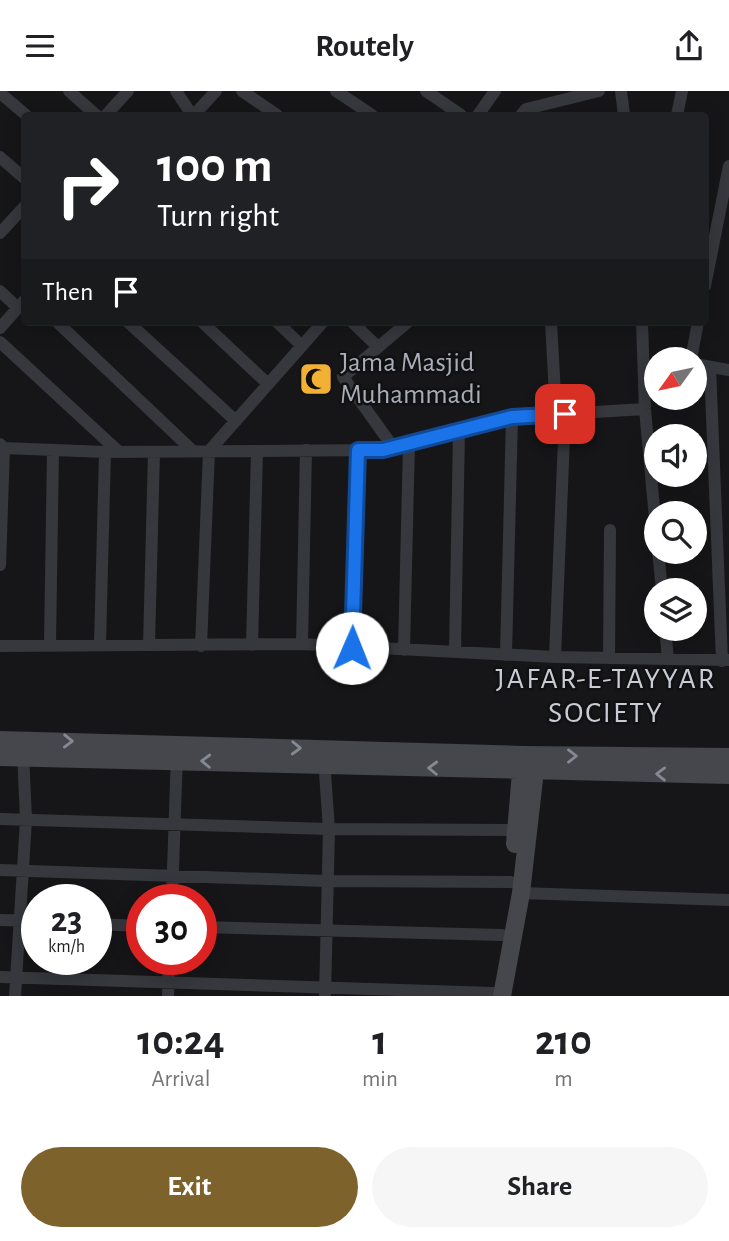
<!DOCTYPE html>
<html lang="en">
<head>
<meta charset="utf-8">
<style>
	:root { --surface:#fff; --page:#f6f6f6; --text:#202124; --muted:#757577; --accent:#7e622b }
	body { margin:0; font-family:"Alegreya Sans",sans-serif; background:var(--page); color:var(--text); height:100vh; display:flex; flex-direction:column; font-size:26px; white-space:nowrap }
	* { box-sizing:border-box; margin:0 }
	p { font-size:23px; color:var(--muted) }
	.icon { flex:none; width:38px; height:38px; fill:none; stroke:currentColor; stroke-width:2; stroke-linecap:round; stroke-linejoin:round }
	.map { position:relative; height:905px; overflow:hidden }
	.drawer { display:flex; flex-direction:column; background:var(--surface); flex:1 }
	.drawer>* { flex:none }
	.top-card { position:absolute; left:21px; top:21px; width:688px; height:214px; border-radius:7px; box-shadow:0 4px 18px #0003; background:#202124; color:#fff; overflow:hidden }
	.needle { width:46px; rotate:237deg }
	.buttons { position:absolute; left:644px; top:256px; display:grid; gap:14px }
	.buttons a { display:grid; place-items:center; width:63px; height:63px; border-radius:50%; background:var(--surface); box-shadow:0 4px 18px #0003; font-size:35px }
	.speed { position:absolute; left:21px; top:793px; display:flex; gap:14px; font-size:35px; font-weight:700; text-align:center }
	.speed>* { display:grid; place-content:center; width:91px; height:91px; border-radius:50%; background:var(--surface); box-shadow:0 4px 18px #0003; line-height:1 }
	.speed small { font-size:18px; font-weight:400 }
	.speed .limit { border:10px solid #d22; background:#fff; color:#111 }
	.pin { position:absolute; display:grid; place-items:center; width:60px; height:60px; color:#fff; margin:-30px; border-radius:14px; box-shadow:0 4px 10px #0006 }
	.me { position:absolute; width:77px; margin:-38px; rotate:1deg; stroke-linejoin:round; filter:drop-shadow(0 0 5px #0008) }
	.turn { display:flex; align-items:center; gap:24px; height:147px; padding:0 21px; font-size:32px }
	.turn .icon { width:91px; height:91px; stroke-width:2.5 }
	.turn b { display:block; font-size:49px; line-height:60px }
	.then { display:flex; align-items:center; height:66px; padding:0 21px; background:#0003; gap:14px; font-size:26px }
	.eta { display:flex; justify-content:space-evenly; align-items:center; height:119px; text-align:center }
	.eta b { font-size:42px; font-weight:700; line-height:49px }
	.primary-button { display:flex; gap:14px; margin-top:auto; padding:14px 21px }
	.primary-button a { flex:1; height:80px; border-radius:42px; background:var(--accent); color:#fff; font-size:28px; font-weight:700; line-height:80px; text-align:center }
	.primary-button a+a { background:var(--page); color:var(--text) }
	header { display:flex; justify-content:space-between; align-items:center; height:91px; padding:0 21px; background:var(--surface); font-size:32px; font-weight:700 }
	.map>svg:first-child { display:block }
	.lines { fill:none; stroke-linecap:round; stroke-linejoin:round }
	.street { stroke:#37383d; stroke-width:12 }
	.secondary { stroke:#45474d; stroke-width:18 }
	.oneway { stroke:#858993 }
	.route-casing { stroke:#114b97; stroke-width:18 }
	.route { stroke:#1a73e8; stroke-width:12 }
	.labels { text-anchor:middle; dominant-baseline:central; stroke-width:5; stroke-linejoin:round; paint-order:stroke }
	.poi-label { font-size:28px; fill:#a8adb8; stroke:#111113; text-anchor:start }
	.neighbourhood-label { font-size:30px; letter-spacing:2px; fill:#c9ccd4; stroke:#111113 }
</style>
</head>
<body>
<header><svg class="icon" aria-label="menu" viewBox="0 0 24 24"><path d="M4 6h16M4 12h16M4 18h16"/></svg>Routely<svg class="icon" aria-label="share" viewBox="0 0 24 24"><path d="M12 15V3M7 8l5-5 5 5M5 13v7h14v-7"/></svg></header>
<div class="map">
<svg width="729" height="905" viewBox="0 0 729 905">
	<rect width="100%" height="100%" fill="#161618"/>
	<g class="lines">
		<!-- street -->
		<path class="street" d="M69 0 96 24
			M176 0 192 24
			M242 0 277 24
			M336 0 372 24
			M426 0 461 24
			M621 0 624 24
			M0 2 26 24
			M106 24 128 0
			M194 24 216 0
			M478 24 495 0
			M521 24 526 18 599 0
			M677 24 682 0
			M0 66 24 87
			M0 142 24 116
			M705 195 729 75
			M0 200 18 217
			M57 231 193 360
			M128 231 236 330
			M202 231 268 293
			M277 231 302 255
			M352 231 378 256
			M551 231 556 323
			M642 231 645 318 656 439
			M0 237 24 210
			M0 251 119 361
			M691 268 698 231
			M695 273 729 279
			M710 276 722 570
			M0 353 4 357 105 361 383 359 512 326 645 318
			M393 356 343 286 408 231
			M658 460 662 499
			M0 474 4 357
			M665 537 668 568
			M100 553 105 361
			M302 553 306 359
			M50 554 53 359
			M149 554 154 361
			M252 554 257 360
			M0 555 302 553 555 566 729 569
			M201 555 209 360 323 231
			M352 557 358 359
			M404 559 409 352
			M455 561 459 340
			M506 564 512 326
			M555 566 565 323
			M609 567 610 439
			M324 668 329 738 325 905
			M0 728 329 738 516 739
			M0 779 326 790 511 791
			M521 802 729 809
			M172 808 177 662
			M0 829 37 830
			M96 833 142 835
			M201 836 502 844
			M0 886 493 902
			M15 905 26 729 23 661
			M168 905 169 868"/>
		<!-- secondary -->
		<path class="secondary" d="M0 649 523 664 729 666
			M0 666 729 684
			M515 753 522 669
			M502 905 521 802 536 671"/>
	</g>
	<!-- one-way arrows -->
	<defs><path id="oneway-chevron" d="M-2-3.5L2.5 0L-2 3.5" fill="none" stroke-width="1.6" stroke-linecap="round" stroke-linejoin="round" transform="scale(1.75)"/></defs>
	<g class="oneway">
		<use href="#oneway-chevron" transform="translate(68 650) rotate(1)"/>
		<use href="#oneway-chevron" transform="translate(296 657) rotate(2)"/>
		<use href="#oneway-chevron" transform="translate(572 665)"/>
		<use href="#oneway-chevron" transform="translate(206 670) rotate(-178)"/>
		<use href="#oneway-chevron" transform="translate(433 677) rotate(-178)"/>
		<use href="#oneway-chevron" transform="translate(661 683) rotate(-179)"/>
	</g>
	<g class="lines">
		<defs>
			<path id="route" d="M352 557 358 359H383L512 326 565 323"/>
		</defs>
		<!-- route casing -->
		<use href="#route" class="route-casing"/>
		<!-- route -->
		<use href="#route" class="route"/>
	</g>
	<!-- icons -->
	<defs>
		<symbol id="mosque-square" viewBox="-11 -11 22 22"><rect x="-9" y="-9" width="18" height="18" rx="4" fill="#f2b134" stroke="#111113"/><path d="M3.5-4.9A6 6 0 1 0 3.5 4.9A5 5 0 1 1 3.5-4.9Z" fill="#111"/></symbol>
	</defs>
	<g fill-rule="evenodd">
		<use href="#mosque-square" x="297" y="269" width="38" height="38"/>
	</g>
	<g class="labels">
		<!-- poi labels -->
		<g class="poi-label">
			<text x="340" y="272">Jama Masjid<tspan x="340" dy="32">Muhammadi</tspan></text>
		</g>
		<!-- neighbourhood labels -->
		<g class="neighbourhood-label">
			<text x="606" y="588">JAFAR-E-TAYYAR<tspan x="606" dy="34">SOCIETY</tspan></text>
		</g>
	</g>
</svg>
<div class="buttons">
<a><svg class="needle" viewBox="-14 -14 28 28"><path d="M0-13l5 13h-10z" fill="#e53935"/><path d="M0 13l5-13h-10z" fill="#757577"/></svg></a>
<a><svg class="icon" aria-label="sound" viewBox="0 0 24 24"><path d="M4 9h4l5-4v14l-5-4H4zM17 9q2 3 0 6"/></svg></a>
<a><svg class="icon" aria-label="search" viewBox="0 0 24 24"><circle cx="10" cy="10" r="6"/><path d="M15 15l6 6"/></svg></a>
<a><svg class="icon" aria-label="layers" viewBox="0 0 24 24"><path d="M12 4l9 5-9 5-9-5zM3 14l9 5 9-5"/></svg></a>
</div>
<div class="speed"><div>23<small>km/h</small></div><div class="limit">30</div></div>
<div class="pin" style="left:565px;top:323px;background:#d93025"><svg class="icon" aria-label="arrive" viewBox="0 0 24 24"><path d="M6 21V4h12l-3 4 3 4H6"/></svg></div>
<svg class="me" style="left:352px;top:557px" viewBox="-20 -20 40 40"><circle r="19" fill="#fff"/><path d="M0-13L10 11 0 6-10 11z" fill="#1a73e8"/></svg>
<div class="top-card">
<div class="turn"><svg class="icon" aria-label="right" viewBox="0 0 24 24"><path d="M7 20v-9h11M14 6l5 5-5 5"/></svg><div><b>100 m</b>Turn right</div></div>
<div class="then">Then<svg class="icon" aria-label="arrive" viewBox="0 0 24 24"><path d="M6 21V4h12l-3 4 3 4H6"/></svg></div>
</div>
</div>
<section class="drawer">
<div class="eta">
<div><b>10:24</b><p>Arrival</p></div>
<div><b>1</b><p>min</p></div>
<div><b>210</b><p>m</p></div>
</div>
<div class="primary-button"><a>Exit</a><a>Share</a></div>
</section>
</body>
</html>
